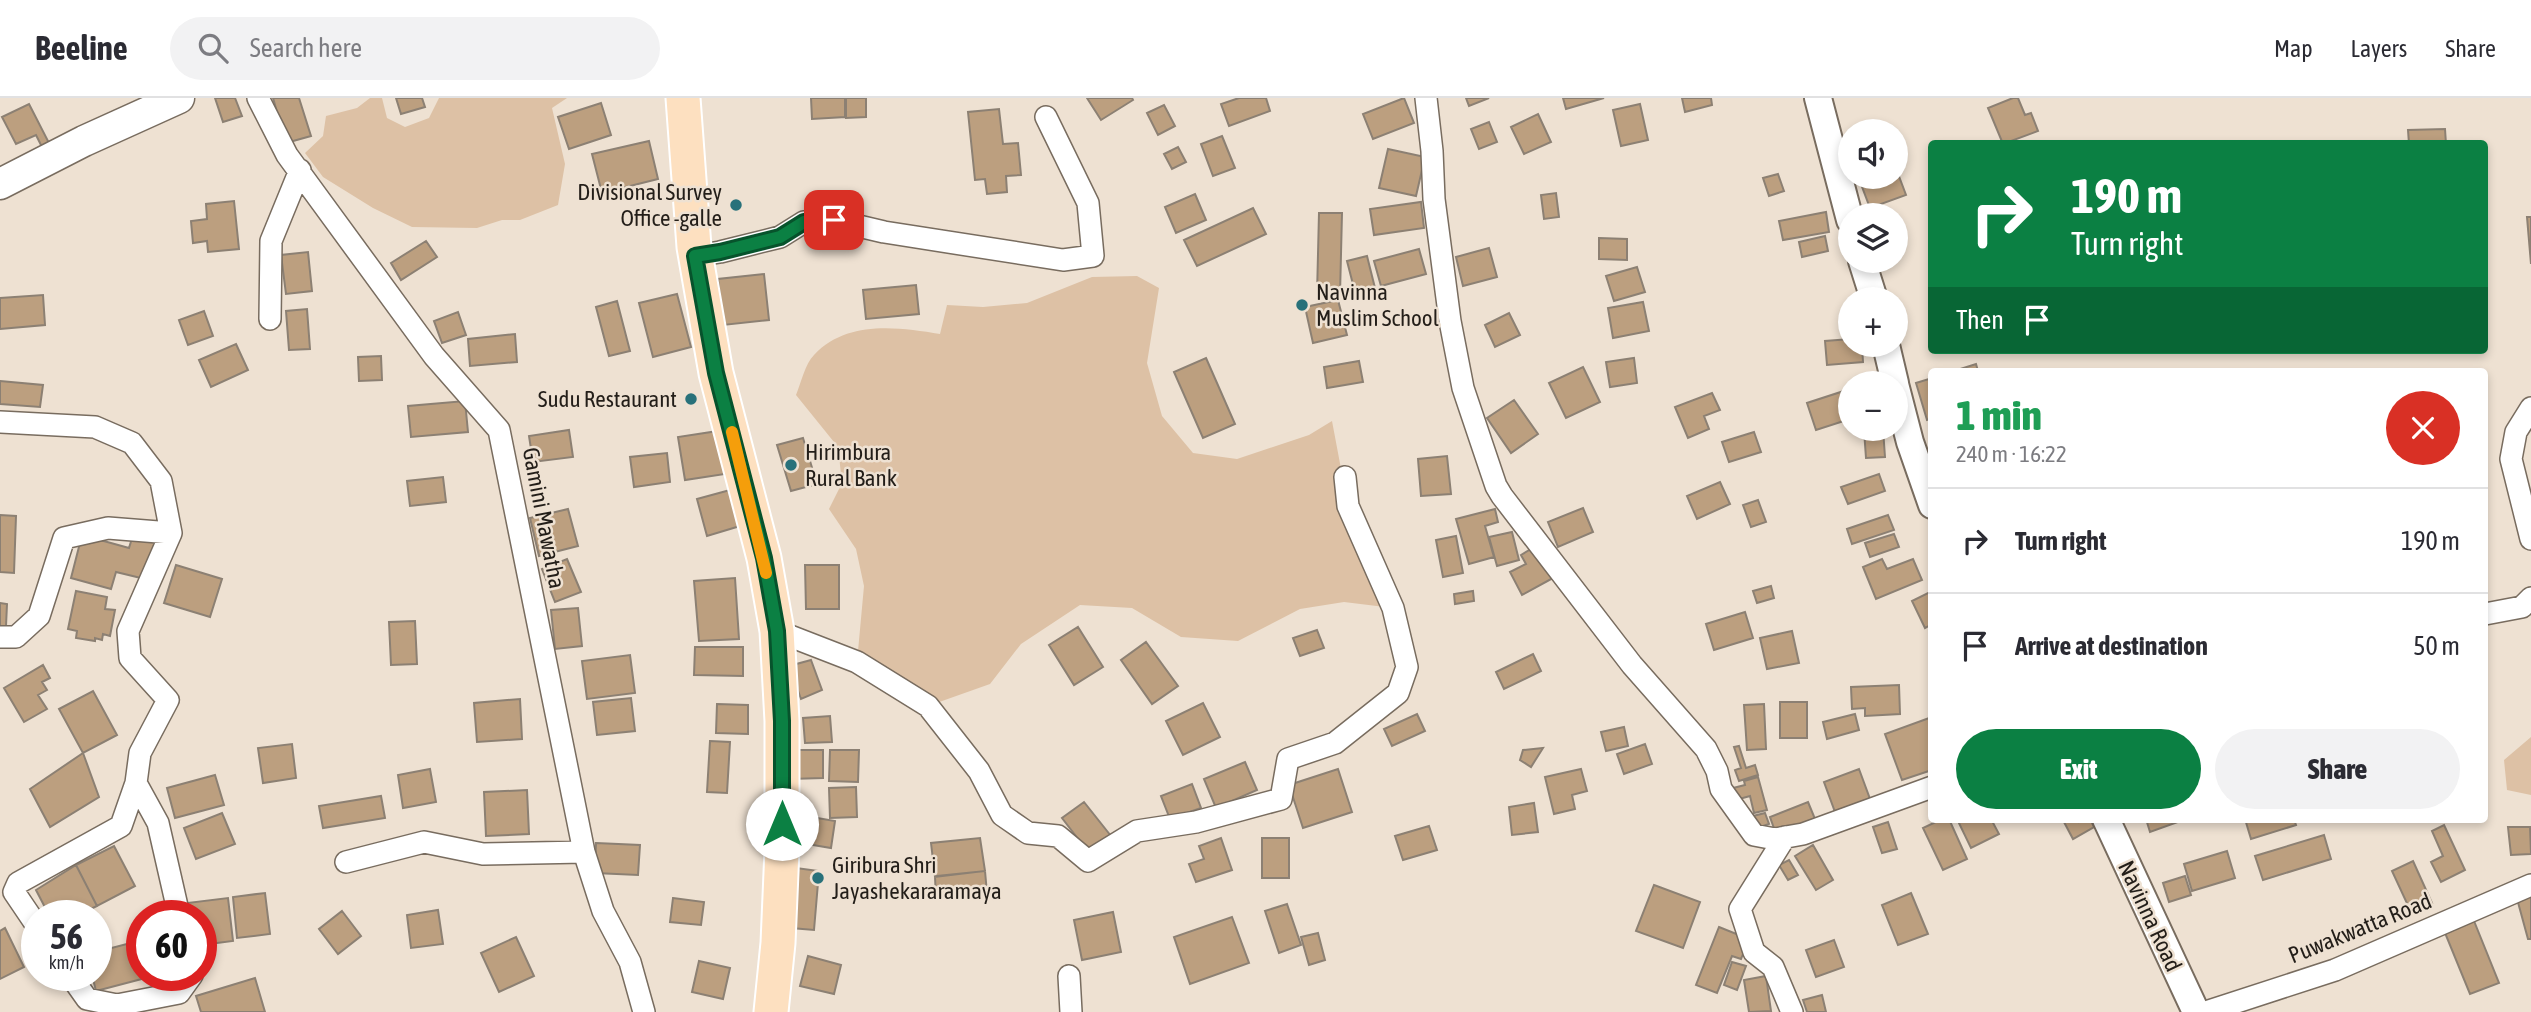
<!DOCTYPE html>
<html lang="en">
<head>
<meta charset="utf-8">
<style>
	:root { --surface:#fff; --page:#f2f2f3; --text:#2b2b33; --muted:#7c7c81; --line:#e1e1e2; --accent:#0b8043 }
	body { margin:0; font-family:"Asap Condensed",sans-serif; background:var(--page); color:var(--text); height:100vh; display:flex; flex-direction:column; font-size:26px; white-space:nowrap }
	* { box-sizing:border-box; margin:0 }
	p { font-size:23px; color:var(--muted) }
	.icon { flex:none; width:38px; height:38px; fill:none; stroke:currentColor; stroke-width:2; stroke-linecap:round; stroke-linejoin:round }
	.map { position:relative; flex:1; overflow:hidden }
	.drawer { position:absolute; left:1928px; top:270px; width:560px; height:455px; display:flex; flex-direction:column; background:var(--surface); border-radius:7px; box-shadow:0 4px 10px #0003 }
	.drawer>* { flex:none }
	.top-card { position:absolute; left:1928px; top:42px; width:560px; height:214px; border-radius:7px; box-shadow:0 4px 10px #0003; background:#0b8043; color:#fff; overflow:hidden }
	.fabs { position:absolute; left:1838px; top:21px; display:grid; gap:14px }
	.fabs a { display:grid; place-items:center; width:70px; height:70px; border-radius:50%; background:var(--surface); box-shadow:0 4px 10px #0003; font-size:35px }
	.speed { position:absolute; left:21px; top:802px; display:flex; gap:14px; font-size:35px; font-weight:700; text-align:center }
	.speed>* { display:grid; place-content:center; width:91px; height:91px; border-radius:50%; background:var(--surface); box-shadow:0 4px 10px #0003; line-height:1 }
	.speed small { font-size:18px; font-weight:400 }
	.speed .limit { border:10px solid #d22; background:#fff; color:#111 }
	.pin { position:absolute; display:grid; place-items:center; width:60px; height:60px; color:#fff; margin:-30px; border-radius:14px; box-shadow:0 4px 10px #0006 }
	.me { position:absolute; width:77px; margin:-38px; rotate:0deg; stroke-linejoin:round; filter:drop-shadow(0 0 5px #0008) }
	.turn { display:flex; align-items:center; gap:24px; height:147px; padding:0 28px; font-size:32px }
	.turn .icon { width:91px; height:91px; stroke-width:2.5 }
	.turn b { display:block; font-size:49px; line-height:60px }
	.then { display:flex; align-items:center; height:66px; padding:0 28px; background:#0003; gap:14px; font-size:26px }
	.round { display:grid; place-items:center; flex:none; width:74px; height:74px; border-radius:37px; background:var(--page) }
	.headline { display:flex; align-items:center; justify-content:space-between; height:119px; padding:0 28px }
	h1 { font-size:42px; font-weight:800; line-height:52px; color:#1e9e55 }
	.action { display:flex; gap:14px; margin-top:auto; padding:14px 28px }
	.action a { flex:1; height:80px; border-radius:42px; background:var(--accent); color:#fff; font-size:28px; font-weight:800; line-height:80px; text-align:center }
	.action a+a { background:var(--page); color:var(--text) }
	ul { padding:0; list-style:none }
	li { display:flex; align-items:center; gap:21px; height:105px; padding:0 28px; border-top:2px solid var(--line) }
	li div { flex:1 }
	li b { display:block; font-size:26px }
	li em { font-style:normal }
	header { display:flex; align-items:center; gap:42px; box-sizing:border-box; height:98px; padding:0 35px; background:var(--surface); border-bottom:2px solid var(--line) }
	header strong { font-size:33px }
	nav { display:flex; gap:38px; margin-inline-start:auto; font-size:24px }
	.search { width:490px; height:63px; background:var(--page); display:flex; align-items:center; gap:18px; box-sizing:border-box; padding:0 24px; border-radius:38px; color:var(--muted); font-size:26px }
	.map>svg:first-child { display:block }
	.green { fill:#ddc1a5 }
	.building { fill:#bc9f7f; stroke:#8c8073; stroke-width:2 }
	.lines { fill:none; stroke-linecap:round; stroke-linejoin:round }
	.minor-casing { stroke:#786c5f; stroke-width:24 }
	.tertiary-casing { stroke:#786c5f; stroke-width:30 }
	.secondary-casing { stroke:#786c5f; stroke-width:33 }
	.primary-casing { stroke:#fff; stroke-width:37 }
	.minor { stroke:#fff; stroke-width:21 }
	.tertiary { stroke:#fff; stroke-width:26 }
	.secondary { stroke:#fff; stroke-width:30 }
	.primary { stroke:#fde0c0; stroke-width:33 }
	.route-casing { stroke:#07532c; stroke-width:18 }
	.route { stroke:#0b8043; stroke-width:12 }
	.slow { stroke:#f59e0b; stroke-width:12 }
	.poi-dot { fill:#28717a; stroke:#eee1d2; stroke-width:2.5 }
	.labels { text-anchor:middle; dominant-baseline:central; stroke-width:5; stroke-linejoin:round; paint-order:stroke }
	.poi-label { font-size:23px; fill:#231e19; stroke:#eee1d2; text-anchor:start }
	.street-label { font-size:23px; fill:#231e19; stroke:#eee1d2 }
</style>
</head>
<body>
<header>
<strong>Beeline</strong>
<div class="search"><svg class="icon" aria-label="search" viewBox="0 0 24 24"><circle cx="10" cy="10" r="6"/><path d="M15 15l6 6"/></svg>Search here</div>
<nav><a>Map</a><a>Layers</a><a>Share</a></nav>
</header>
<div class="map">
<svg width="2531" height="914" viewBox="0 0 2531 914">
	<rect width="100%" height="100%" fill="#eee1d2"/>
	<!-- green -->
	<path class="green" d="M370 0H382L387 20 405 29 429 20 439 0H567L552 10 565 66 558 107 520 122H502L477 130 412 129 373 110 323 79 305 55 323 38 326 18 357 10Z
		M1137 178 1159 190 1147 265 1162 318 1193 355 1237 361 1309 337 1332 323 1348 408 1393 510 1344 504 1300 511 1238 543 1181 539 1132 510 1080 507 1021 546 990 586 928 608 857 564 864 488 856 451 829 411 842 385 838 349 796 297C801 285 805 266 814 257 847 222 897 229 940 236L947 207 983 209 1027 205 1092 179Z
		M2531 639V697L2507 692 2504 662Z"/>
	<!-- building -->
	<path class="building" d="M215 0H235L242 18 223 24Z
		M273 0H299L311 38 286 45Z
		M396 0H422L425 9 401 16Z
		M811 0H845V19L812 21Z
		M846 0H866V19L846 20Z
		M1087 0H1132L1133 2 1101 22Z
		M1239 0H1266L1270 13 1229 28 1221 6Z
		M1404 0 1414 25 1373 41 1363 16Z
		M1466 0H1489L1469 8Z
		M1563 0H1604L1566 11Z
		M1682 0H1711L1712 7 1685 14Z
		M2013 0H2018L2025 17 2031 15 2038 33 2003 46 1988 10Z
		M601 5 611 37 569 51 558 19Z
		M29 6 49 45 42 49 36 37 16 46 2 19Z
		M1640 6 1648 42 1621 48 1613 12Z
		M1164 7 1175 28 1158 37 1147 15Z
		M999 11 1003 46 1018 45 1021 77 1006 78 1007 94 987 96 985 81 975 82 968 14Z
		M1538 16 1551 44 1524 56 1511 29Z
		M1489 24 1497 44 1479 51 1471 31Z
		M2445 31 2446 46H2409L2408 32Z
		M1222 38 1235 70 1213 78 1201 46Z
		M649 43 658 81 602 95 592 56Z
		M1178 49 1186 64 1172 71 1164 56Z
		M1388 51 1425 59 1416 98 1379 90Z
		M1897 73 1906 97 1870 110 1861 86 1882 79H1895Z
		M1778 76 1784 93 1769 98 1763 80Z
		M1556 95 1559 119 1544 121 1541 97Z
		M1195 96 1206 122 1176 135 1165 109Z
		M234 103 239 151 208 154 207 143 193 145 191 123 207 121 206 106Z
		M1421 104 1424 130 1374 137 1370 111Z
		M1253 110 1266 136 1197 168 1184 142Z
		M1826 114 1829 134 1783 142 1779 123Z
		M1319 115H1342L1340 197H1317Z
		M2527 119H2531V166Z
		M1825 138 1828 153 1802 159 1799 144Z
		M1599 140 1627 141V162L1599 161Z
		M426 143 437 159 401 182 391 165Z
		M1489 150 1497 179 1463 188 1456 159Z
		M1419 151 1426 176 1381 188 1374 163Z
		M308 154 312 193 286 196 281 157Z
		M1367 158 1376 194 1356 198 1347 163Z
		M1637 169 1645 194 1614 203 1606 178Z
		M764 176 769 222 723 227 718 181Z
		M916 187 919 216 866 221 863 192Z
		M677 196 691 249 653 259 639 205Z
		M43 197 45 227 0 231V200Z
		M1338 202 1347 237 1313 245 1305 209Z
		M617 203 630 253 609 258 596 209Z
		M1643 204 1649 233 1613 240 1608 210Z
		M307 211 310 251 289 252 286 213Z
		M204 213 213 238 188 247 179 222Z
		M458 214 466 237 442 245 434 223Z
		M1509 215 1520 237 1495 249 1485 227Z
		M515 236 517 264 470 268 468 241Z
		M1850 241V247H1862L1863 264 1827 267 1825 243Z
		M236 246 248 272 211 289 199 262Z
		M381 258 382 282 359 283 358 259Z
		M1206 260 1235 326 1203 340 1174 274Z
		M1634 260 1637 285 1610 289 1606 264Z
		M1359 263 1363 284 1327 290 1324 269Z
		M1976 266 1978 273H1954Z
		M1583 269 1600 304 1566 320 1549 285Z
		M1932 280V320L1927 322 1916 285Z
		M0 283 43 287 40 309 0 306Z
		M1850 291V321L1816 332 1807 305Z
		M1712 295 1720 312 1704 318 1709 331 1688 340 1675 309Z
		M1514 302 1538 336 1511 355 1487 320Z
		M465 303 468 334 411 339 408 308Z
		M1883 331 1885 359 1866 360 1864 332Z
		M569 332 573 359 533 364 529 338Z
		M718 333 725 376 685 382 678 339Z
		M1754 334 1761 354 1729 364 1722 344Z
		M803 340 817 386 791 393 777 347Z
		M667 355 670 384 634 389 630 359Z
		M1447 358 1451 396 1421 398 1418 361Z
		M1879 376 1885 393 1848 406 1841 389Z
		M443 379 446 404 410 408 407 383Z
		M1720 384 1730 406 1697 421 1687 398Z
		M730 392 740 428 707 438 697 401Z
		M1758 402 1766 424 1751 429 1743 407Z
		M1583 410 1593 434 1558 449 1548 424Z
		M568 411 578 448 539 458 530 420Z
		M1495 411 1498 424 1485 428 1494 459 1469 466 1456 421Z
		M0 417 16 418 14 475 0 474Z
		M1888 417 1894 432 1852 446 1847 431Z
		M1512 434 1519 462 1497 468 1489 439Z
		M1894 436 1899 449 1870 459 1865 445Z
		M82 437 129 450 133 437 155 443 145 481 116 474 111 491 71 480Z
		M1456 438 1463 475 1443 479 1436 442Z
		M1536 448 1553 480 1522 497 1510 474 1526 466 1521 457Z
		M567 461 581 494 555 504 542 471Z
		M1882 461 1887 471 1913 461 1922 482 1876 501 1863 469Z
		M176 467 222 481 210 519 164 505Z
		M805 467H839V511H806Z
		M735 480 739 541 699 543 694 483Z
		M1771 488 1774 500 1757 505 1753 493Z
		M76 493 107 499 105 511 115 512 110 538 103 536 102 542 95 540V543L76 540 77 533 68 531Z
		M1473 493 1474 503 1455 506 1454 496Z
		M1932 493V526L1925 530 1912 503Z
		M0 505 7 506 6 528H0Z
		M578 510 582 548 555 551 551 512Z
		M1745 514 1753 540 1714 552 1706 526Z
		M415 523 417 566 391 567 389 524Z
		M1078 529 1103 569 1074 587 1049 547Z
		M1317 532 1324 550 1300 558 1293 540Z
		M1792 533 1799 565 1767 571 1760 540Z
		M1146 544 1178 588 1152 606 1121 562Z
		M695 549H743V578L694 577Z
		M1533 556 1541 573 1504 591 1496 574Z
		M630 557 635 595 587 601 582 563Z
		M811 562 822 592 801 601 789 568Z
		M43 567 50 580 42 584 47 592 38 597 47 611 24 624 4 590Z
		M1899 587 1900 616 1865 618V610L1852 611 1851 589Z
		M93 593 117 637 83 655 59 611Z
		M631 600 635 633 597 637 593 604Z
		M520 601 522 641 477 644 474 605Z
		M1780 604H1807V640H1780Z
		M1203 605 1220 639 1183 657 1166 623Z
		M717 606 748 607V636L716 635Z
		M1764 606 1766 651 1747 652 1744 607Z
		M1417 616 1425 633 1392 648 1384 631Z
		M1855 616 1859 632 1827 641 1823 624Z
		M830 618 832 644 805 645 803 620Z
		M1932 619V672L1902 682 1885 636Z
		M1624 629 1628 648 1606 653 1601 634Z
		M710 643 730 644 727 695 707 694Z
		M292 646 296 680 263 685 258 650Z
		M1645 646 1652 666 1624 676 1617 656Z
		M1739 648 1746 670 1755 667 1758 677 1739 683 1735 672 1741 670 1734 649Z
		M1543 650 1531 669 1520 662 1523 652Z
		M790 652H823V680L790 681Z
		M830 652H859L858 684 829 683Z
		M83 655 99 699 50 729 30 691Z
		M1245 664 1257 692 1216 710 1204 681Z
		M430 671 436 704 403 710 398 677Z
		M1338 671 1352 714 1303 730 1289 687Z
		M1581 671 1587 693 1572 697 1575 711 1554 716 1545 679Z
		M1859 671 1870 701 1835 714 1824 684Z
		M215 677 224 707 175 720 167 690Z
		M1758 679 1767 712 1754 715 1750 698 1732 703 1729 691 1745 687 1744 683Z
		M1192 686 1201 710 1170 721 1161 698Z
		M856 689 857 719 830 720 829 690Z
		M527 692 529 736 486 738 484 694Z
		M381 698 385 720 323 730 319 708Z
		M1084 704 1111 738 1089 755 1062 720Z
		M1808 704 1815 721 1776 736 1770 719Z
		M1534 705 1538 734 1512 737 1509 709Z
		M222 715 235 746 196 761 184 730Z
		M1765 715 1769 726 1757 730 1753 718Z
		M800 717 835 723 831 750 795 744Z
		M1942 721H1949L1967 761 1943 772 1923 730Z
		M1957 721H1991L1999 736 1971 750Z
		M2066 721H2077L2079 724 2090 721 2094 729 2073 741 2064 724Z
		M2146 721H2186L2150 734Z
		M2245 721H2294L2296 727 2251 741Z
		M1888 724 1897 751 1882 755 1873 729Z
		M2444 727 2465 772 2441 784 2431 764 2443 758 2432 733Z
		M1429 728 1437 752 1403 762 1395 738Z
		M2508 729H2530L2531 756 2511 757Z
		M2324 737 2331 761 2263 782 2255 758Z
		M980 740 985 773 935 779 931 745Z
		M1221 740 1232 772 1196 784 1189 766 1204 761 1199 748Z
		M1262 740H1289V780H1262Z
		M596 745 640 747 638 777 595 775Z
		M1813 747 1833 782 1816 792 1795 758Z
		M114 748 135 788 97 808 76 767Z
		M2227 753 2235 780 2192 793 2184 766Z
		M1789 762 1798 777 1788 782 1779 767Z
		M2413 763 2432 805 2411 814 2392 773Z
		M76 767 97 808 78 817H49L36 792Z
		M796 770 819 773 814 832 791 830Z
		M985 773 987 795 936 800 935 779 937 778Z
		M2185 778 2191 797 2169 804 2163 785Z
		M1654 787 1700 804 1683 850 1636 833Z
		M2531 793V841H2528L2516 797Z
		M265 795 270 836 237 840 233 799Z
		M1911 795 1928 836 1898 847 1882 807Z
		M228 800 233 843 201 847V817H189L187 805Z
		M673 800 704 804 701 827 670 824Z
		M1287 806 1301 847 1279 855 1265 813Z
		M438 812 443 846 411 850 407 817Z
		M342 813 361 838 338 856 319 831Z
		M1113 814 1121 854 1082 862 1074 822Z
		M2472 818 2499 885 2470 896 2443 830Z
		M1232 819 1249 865 1190 886 1174 839Z
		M1719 829 1749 841 1741 861 1732 858 1717 895 1696 887Z
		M5 830 24 869 0 881V833Z
		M1318 835 1325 862 1309 867 1301 839Z
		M516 839 534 878 499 894 481 855Z
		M142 842V877H157L96 893 92 877H96V854Z
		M1834 842 1844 869 1816 879 1806 852Z
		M808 858 841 867 834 896 800 888Z
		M699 863 730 870 723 901 692 894Z
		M1732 864 1746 868 1737 892 1724 887Z
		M1766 878 1771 913 1749 914 1744 882Z
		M255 880 265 914H201L196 898Z
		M1822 897 1826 914H1807L1803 902Z"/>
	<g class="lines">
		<defs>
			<path id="minor" d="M258 0 287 57 434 258 499 332 584 754 603 813 630 864 644 914
				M1426 0 1432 53 1434 101 1450 223 1463 290 1496 388 1502 398 1632 567 1706 651 1717 673 1721 691 1754 737 1775 741 1803 736 1932 689
				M695 158 720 154 780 139 804 124 833 122 884 134 1063 162 1093 158 1088 105 1046 19
				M270 221 271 143 300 72
				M2531 310 2516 334 2511 361 2531 441
				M0 324 95 329 132 345 161 383 171 435 128 533 130 560 168 602 140 655 136 685 121 728 18 785 14 794 37 828
				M2485 516 2522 509 2531 500
				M777 533 857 564 928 608 979 673 1002 717 1028 735 1058 738 1088 763 1137 733 1196 724 1281 701 1288 661 1335 645 1398 595 1407 569 1393 510 1348 408 1345 379
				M0 539H16L39 518 64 440 108 430 171 435
				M136 685 158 725 179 817
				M1785 739 1740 811 1754 854 1773 869 1792 914
				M346 764 424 744 483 756 584 754
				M70 877 87 901 117 907 179 895 192 877
				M1069 878 1071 914
				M2206 914 2335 872 2531 787"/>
			<path id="tertiary" d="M1818 0 1850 122
				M1862 163 1874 201
				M1886 247 1895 285
				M1895 286 1910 344 1932 407
				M2106 721 2196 914"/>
			<path id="secondary" d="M0 86 84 43 179 0"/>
			<path id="primary" d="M683 0 694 149 716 275 764 460 777 533 782 623V751L778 845 771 914"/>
		</defs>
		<!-- minor casing -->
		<use href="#minor" class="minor-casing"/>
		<!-- tertiary casing -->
		<use href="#tertiary" class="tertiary-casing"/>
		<!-- secondary casing -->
		<use href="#secondary" class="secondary-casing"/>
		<!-- primary casing -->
		<use href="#primary" class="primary-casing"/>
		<!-- minor -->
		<use href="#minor" class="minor"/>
		<!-- tertiary -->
		<use href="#tertiary" class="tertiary"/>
		<!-- secondary -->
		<use href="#secondary" class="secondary"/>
		<!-- primary -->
		<use href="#primary" class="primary"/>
	</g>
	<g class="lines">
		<defs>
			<path id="route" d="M782 726V623L777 533 764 460 716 275 695 158 720 154 780 139 804 124 834 122"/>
		</defs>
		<!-- route casing -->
		<use href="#route" class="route-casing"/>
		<!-- route -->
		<use href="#route" class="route"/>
		<!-- slow -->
		<path class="slow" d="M732 334 766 475"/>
	</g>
	<!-- markers -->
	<g class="poi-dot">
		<circle cx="736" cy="107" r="7"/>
		<circle cx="1302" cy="207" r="7"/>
		<circle cx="691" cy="301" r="7"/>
		<circle cx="791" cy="367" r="7"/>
		<circle cx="818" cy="780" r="7"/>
	</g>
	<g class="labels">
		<!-- poi labels -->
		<g class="poi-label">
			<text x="722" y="94" text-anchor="end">Divisional Survey<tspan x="722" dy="26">Office -galle</tspan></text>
			<text x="1316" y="194">Navinna<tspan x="1316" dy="26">Muslim School</tspan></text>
			<text x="677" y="301" text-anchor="end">Sudu Restaurant</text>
			<text x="805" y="354">Hirimbura<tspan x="805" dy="26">Rural Bank</tspan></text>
			<text x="832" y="767">Giribura Shri<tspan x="832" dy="26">Jayashekararamaya</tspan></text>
		</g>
		<!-- street labels -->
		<g class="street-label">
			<text transform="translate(544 420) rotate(79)">Gamini Mawatha</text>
			<text transform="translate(2150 818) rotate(65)">Navinna Road</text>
			<text transform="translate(2360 830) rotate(-22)">Puwakwatta Road</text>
		</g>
	</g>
</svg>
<div class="fabs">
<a><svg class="icon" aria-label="sound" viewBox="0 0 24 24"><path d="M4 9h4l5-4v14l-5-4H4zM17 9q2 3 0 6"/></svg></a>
<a><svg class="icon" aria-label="layers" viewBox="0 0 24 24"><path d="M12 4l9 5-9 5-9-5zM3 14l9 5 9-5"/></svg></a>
<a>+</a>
<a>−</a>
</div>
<div class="speed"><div>56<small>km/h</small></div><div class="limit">60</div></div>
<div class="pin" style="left:834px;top:122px;background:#d93025"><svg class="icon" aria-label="arrive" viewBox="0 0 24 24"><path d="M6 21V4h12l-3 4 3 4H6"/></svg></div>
<svg class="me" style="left:782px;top:726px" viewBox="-20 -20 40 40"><circle r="19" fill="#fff"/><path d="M0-13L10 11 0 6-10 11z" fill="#0b8043"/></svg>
<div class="top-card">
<div class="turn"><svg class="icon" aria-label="right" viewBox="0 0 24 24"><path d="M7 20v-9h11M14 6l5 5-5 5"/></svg><div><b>190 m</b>Turn right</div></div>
<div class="then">Then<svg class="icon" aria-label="arrive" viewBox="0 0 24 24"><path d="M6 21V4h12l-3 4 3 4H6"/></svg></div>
</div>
<section class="drawer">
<div class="headline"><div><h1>1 min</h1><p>240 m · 16:22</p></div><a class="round" style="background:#d93025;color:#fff"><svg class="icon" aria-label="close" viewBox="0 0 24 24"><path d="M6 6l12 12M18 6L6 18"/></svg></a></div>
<ul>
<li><svg class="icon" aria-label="right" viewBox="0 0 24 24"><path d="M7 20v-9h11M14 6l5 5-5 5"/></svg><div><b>Turn right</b></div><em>190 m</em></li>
<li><svg class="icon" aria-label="arrive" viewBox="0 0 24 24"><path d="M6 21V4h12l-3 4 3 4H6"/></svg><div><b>Arrive at destination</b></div><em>50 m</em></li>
</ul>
<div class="action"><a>Exit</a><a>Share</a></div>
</section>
</div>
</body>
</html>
